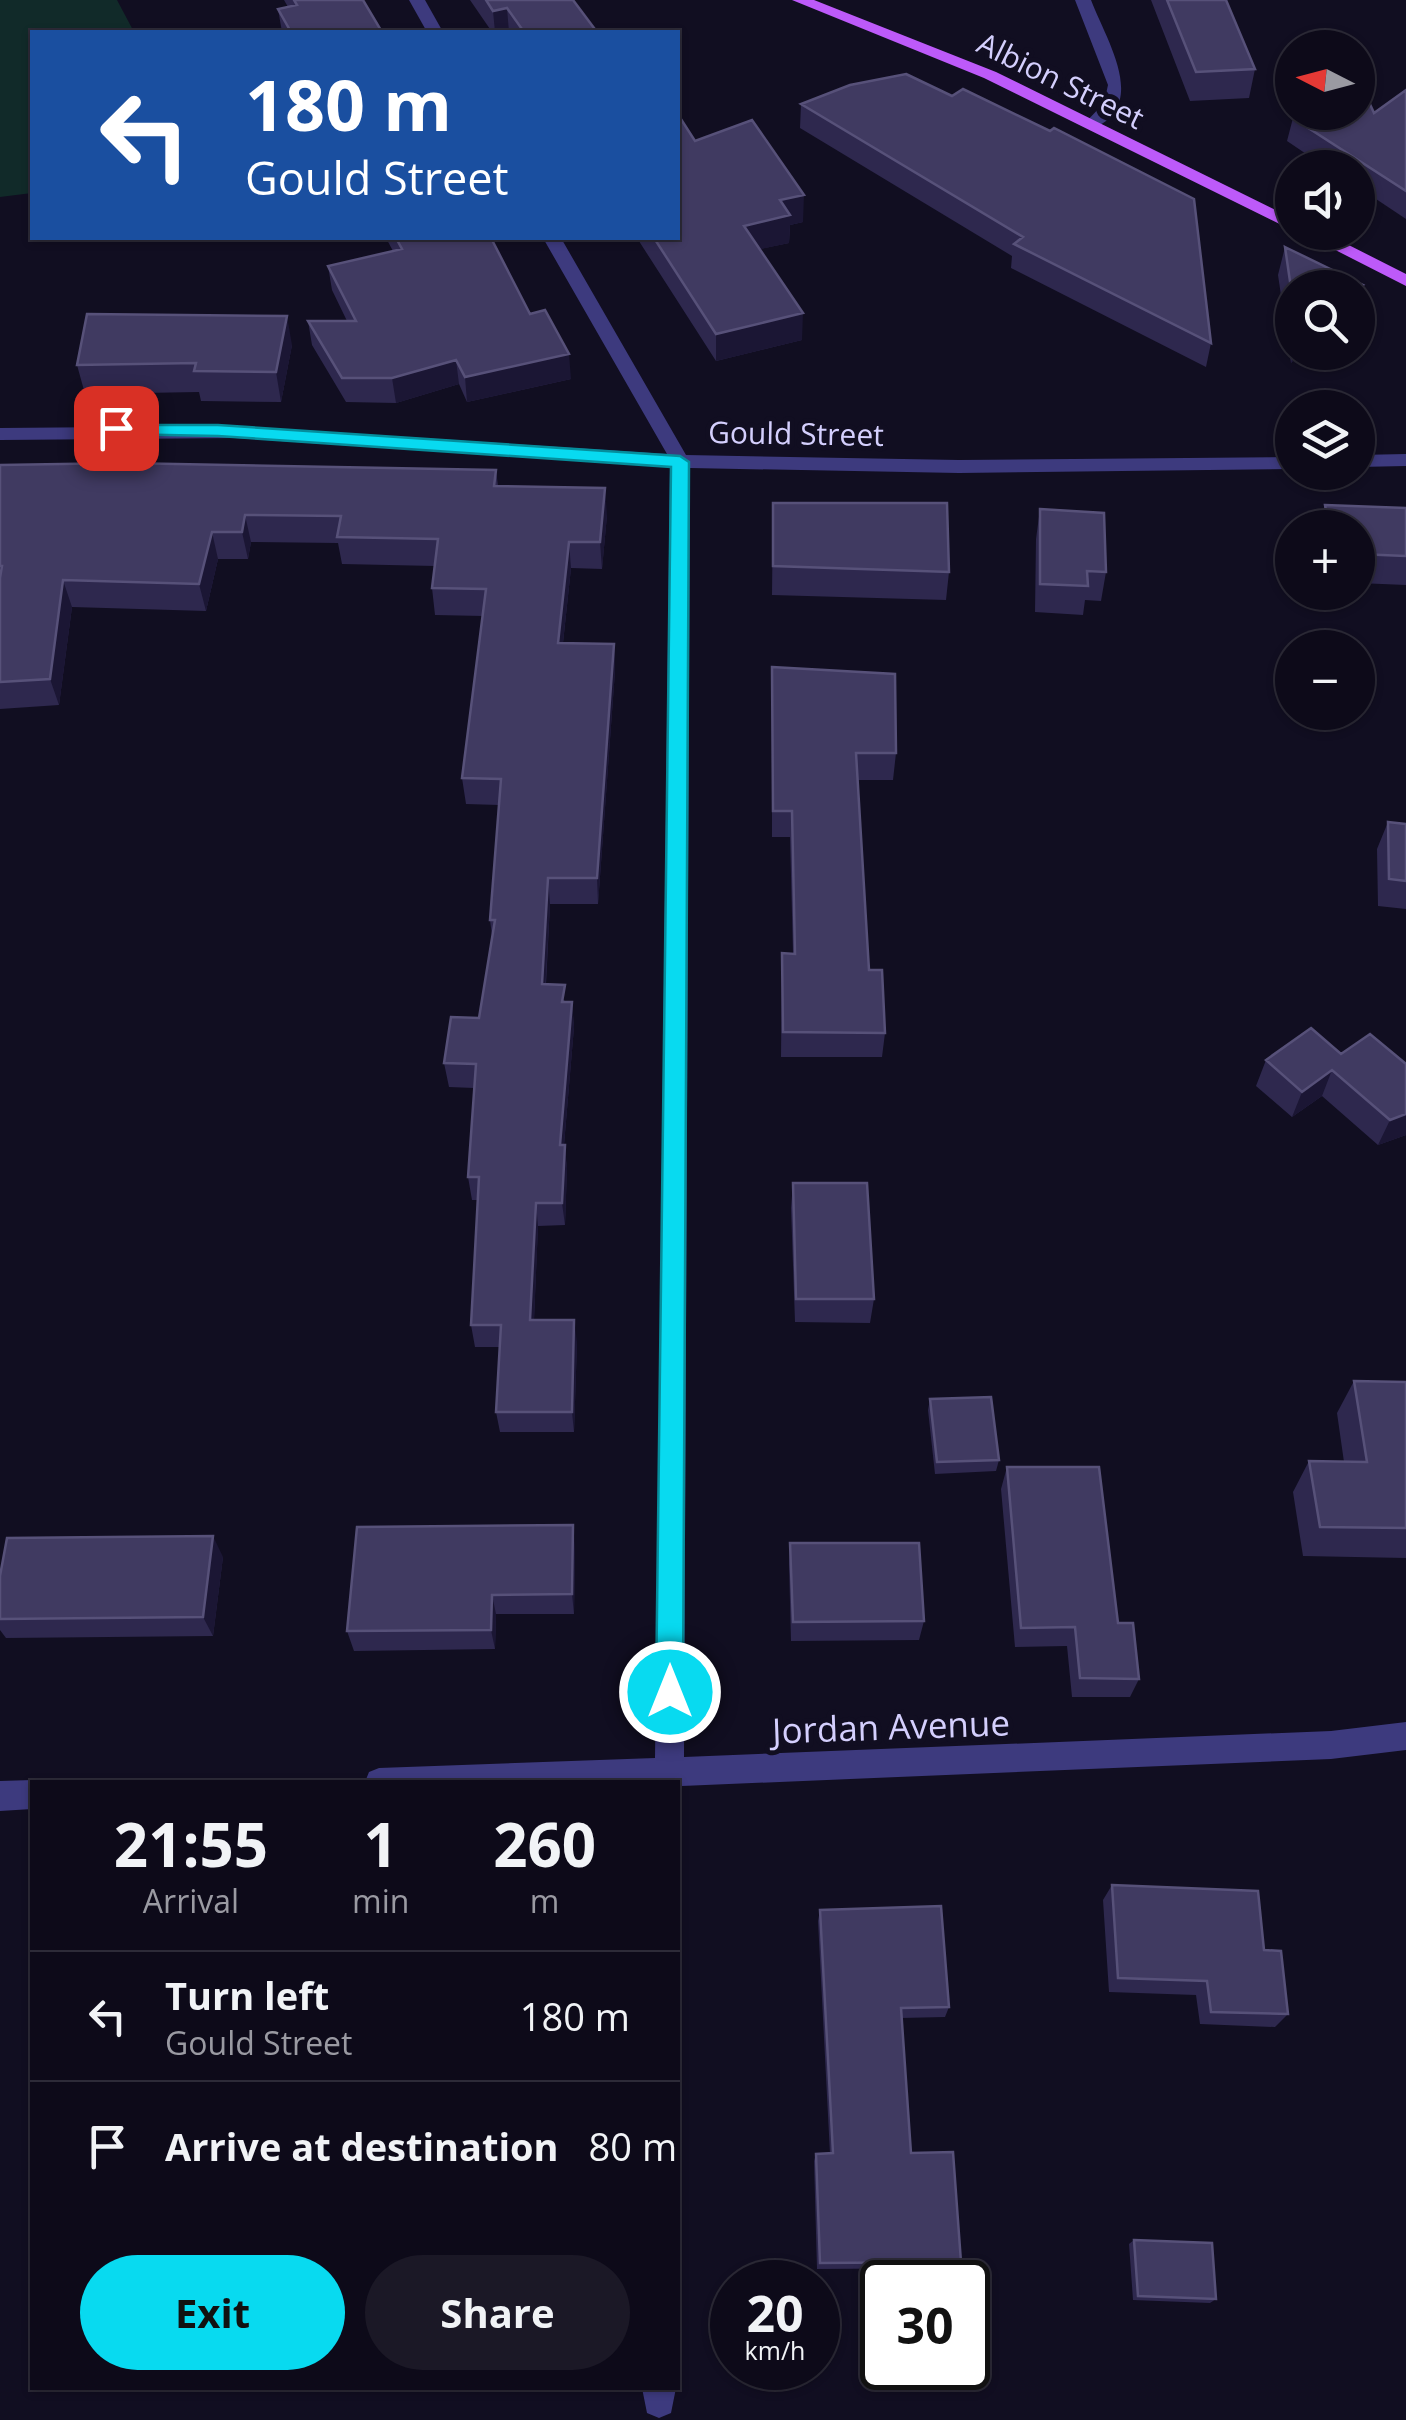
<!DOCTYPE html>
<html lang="en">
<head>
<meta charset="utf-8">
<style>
	:root { --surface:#0d0a19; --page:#1b1826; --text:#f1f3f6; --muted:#9a9aa2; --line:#2d2b38; --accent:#08daf0 }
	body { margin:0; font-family:"Open Sans",sans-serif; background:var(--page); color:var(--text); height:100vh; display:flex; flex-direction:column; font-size:38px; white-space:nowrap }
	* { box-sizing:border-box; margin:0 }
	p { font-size:32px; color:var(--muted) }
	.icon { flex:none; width:55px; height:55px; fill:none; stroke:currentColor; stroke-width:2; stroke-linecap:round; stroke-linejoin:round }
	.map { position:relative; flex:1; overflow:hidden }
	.drawer { position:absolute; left:30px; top:1780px; width:650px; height:610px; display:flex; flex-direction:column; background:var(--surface); border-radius:0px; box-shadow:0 2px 8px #0004,0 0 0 2px var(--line) }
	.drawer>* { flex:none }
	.banner { position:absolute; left:30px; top:30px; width:650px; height:210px; border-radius:0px; box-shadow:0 2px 8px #0004,0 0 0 2px var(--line); background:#1a4fa0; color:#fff; overflow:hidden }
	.needle { width:65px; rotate:276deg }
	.controls { position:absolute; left:1275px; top:30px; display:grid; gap:20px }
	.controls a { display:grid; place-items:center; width:100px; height:100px; border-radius:50%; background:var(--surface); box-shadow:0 2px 8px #0004,0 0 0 2px var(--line); font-size:50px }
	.speed { position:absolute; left:710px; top:2260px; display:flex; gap:20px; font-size:50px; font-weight:700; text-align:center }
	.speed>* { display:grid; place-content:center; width:130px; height:130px; border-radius:50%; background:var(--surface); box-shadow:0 2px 8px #0004,0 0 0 2px var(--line); line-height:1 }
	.speed small { font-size:25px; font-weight:400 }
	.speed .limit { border:5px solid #111; border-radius:15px; background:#fff; color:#111 }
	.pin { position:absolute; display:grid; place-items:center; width:85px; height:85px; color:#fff; margin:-42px; border-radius:20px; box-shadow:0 5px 15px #0006 }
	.me { position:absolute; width:110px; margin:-55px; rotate:0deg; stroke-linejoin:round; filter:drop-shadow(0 0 8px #0008) }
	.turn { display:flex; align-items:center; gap:35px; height:210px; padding:0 50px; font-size:45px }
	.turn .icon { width:130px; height:130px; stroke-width:2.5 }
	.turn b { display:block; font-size:70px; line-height:85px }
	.eta { display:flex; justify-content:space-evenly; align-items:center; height:170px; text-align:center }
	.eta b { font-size:60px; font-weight:700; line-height:70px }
	.action { display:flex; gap:20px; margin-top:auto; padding:20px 50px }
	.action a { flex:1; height:115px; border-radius:60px; background:var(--accent); color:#111; font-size:40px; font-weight:700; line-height:115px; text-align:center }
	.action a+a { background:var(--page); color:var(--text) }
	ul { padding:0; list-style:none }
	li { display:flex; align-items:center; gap:30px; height:130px; padding:0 50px; border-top:2px solid var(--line) }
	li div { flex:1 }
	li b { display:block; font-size:38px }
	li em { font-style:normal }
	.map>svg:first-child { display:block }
	.green { fill:#112a29 }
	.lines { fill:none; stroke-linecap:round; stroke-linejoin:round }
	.minor { fill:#3d3a7e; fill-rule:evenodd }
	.major { fill:#bd5af9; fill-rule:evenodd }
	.wall { fill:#2e284e }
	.shaded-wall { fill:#1b1634 }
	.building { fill:#403a61; stroke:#575179; stroke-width:2.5 }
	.route { fill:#08daf0; stroke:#058e9c; stroke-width:2.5 }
	.labels { text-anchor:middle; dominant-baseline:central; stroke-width:10; stroke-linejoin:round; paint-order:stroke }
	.far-street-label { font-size:30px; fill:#d4cffd; stroke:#110e21 }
	.street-label { font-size:35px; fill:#d4cffd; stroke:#110e21 }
</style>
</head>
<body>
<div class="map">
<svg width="1406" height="2420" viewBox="0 0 1406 2420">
	<rect width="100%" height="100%" fill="#110e21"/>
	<!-- green -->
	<path class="green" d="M0 0H117L134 32H32V193L0 197Z"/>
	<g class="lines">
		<!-- minor -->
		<path class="minor" d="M409 0H425L443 32H427Z
			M1075 0H1091C1106 40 1150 105 1092 129L1084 124 1104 103 1108 85Z
			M543 238H561L686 455 959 460 1292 457V469L959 473 690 468 684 1757 1331 1731 1406 1722V1750L1331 1759 682 1786 678 1793V1782H365L369 1772 379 1768 655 1758 670 467 235 438 0 440V428L235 426 667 454Z
			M1406 454V466L1358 467V455Z
			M32 1780 37 1782H32V1809L0 1811V1781Z
			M642 2388H676L671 2413 659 2418 647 2413Z"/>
		<!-- major -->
		<path class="major" d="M792 0H814L996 72 1292 218V230L984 78Z
			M1300 232H1323L1406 274V286Z"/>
	</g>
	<!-- wall -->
	<path class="wall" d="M284 0H363L382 32H282L278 9 288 7Z
		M470 0H573L597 32H492Z
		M1151 0H1226L1255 69 1249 98 1190 101Z
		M1406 90V219L1358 187V168H1327L1287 141 1293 118 1374 113Z
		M801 104 1211 343 1206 367 1011 268 1012 256 800 128Z
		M695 141 803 222 790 225 789 243 760 249 802 340 716 361 637 238H678Z
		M386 238H491L530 314 571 379 467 402 459 384 396 403 346 402 312 345 308 321H347L332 290 328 266 393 251Z
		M1285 247 1363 285 1358 304V288H1292V352H1304L1291 363 1278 275Z
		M292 345 281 402 201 401 199 392 85 394 77 365Z
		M0 465 496 470 498 486 607 515 602 569 571 568 563 643 614 644 615 671 598 904H550L546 984 566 1002H572L574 1027 564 1145 567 1168 565 1225 538 1226 534 1320 577 1342 574 1432H500L496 1412 500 1347H475L471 1325 478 1200H472L468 1177 474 1088 449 1087 444 1063 479 1018 492 935 490 920 499 805 466 804 462 778 483 616 435 615 432 588 435 566 342 564 338 543 251 542 248 559H218L206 611 72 607 59 705 0 709Z
		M773 503 949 572 946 600 772 595Z
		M1325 505 1406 508V585L1358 583V528H1318Z
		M1040 509 1106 572 1101 601 1085 600 1083 615 1035 612 1036 539Z
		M772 667 896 753 893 780H858L869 970 885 1033 882 1057H781L782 953 793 954 790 837H772Z
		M1388 822 1406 824V909L1378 906 1377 849Z
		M1341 1054 1406 1064V1135L1378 1145 1322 1096 1292 1117 1256 1086 1266 1060Z
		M793 1183 874 1299 870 1323 795 1322 791 1208Z
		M1354 1381 1406 1382V1558L1303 1556 1293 1492 1309 1461 1344 1462 1337 1413Z
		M930 1399 999 1460 996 1471 935 1474 928 1410Z
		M1007 1467 1118 1623 1139 1679 1130 1697H1072L1067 1646 1015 1647 1001 1489Z
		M790 1543 924 1621 919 1640 791 1641 789 1564Z
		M575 1546 574 1614H496L495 1649 354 1651 347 1631Z
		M223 1557 213 1636 6 1638 0 1630V1576Z
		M1112 1885 1264 1950 1288 2014 1275 2027 1200 2024 1196 1995 1109 1992 1103 1900Z
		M820 1910 949 2007 945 2017 901 2018 911 2153 961 2262 956 2268 817 2269 814 2161 816 2154H830L818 1921Z
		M1134 2240 1216 2299 1210 2303 1133 2300 1129 2244Z"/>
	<!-- shaded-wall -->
	<path class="shaded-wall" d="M507 8 509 32H495L493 11Z
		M804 195 803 222 790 225 789 243 743 253 744 226 780 200Z
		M1363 285 1358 304V289Z
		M803 313 802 340 716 361V334Z
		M287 316 292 345 281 402 276 372Z
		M1294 352H1304L1291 363Z
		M569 354 571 379 467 402 465 377Z
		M456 360 459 384 396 403 392 378Z
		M605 488 607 515 602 569 600 542Z
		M245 515 251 542 248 559 242 532Z
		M212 532 218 559 206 611 199 584Z
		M569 542 571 568 560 670 558 643Z
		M63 580 72 607 59 705 50 679Z
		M614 644 615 671 598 904 597 878Z
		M548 878 550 904 544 1009 542 984Z
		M572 1002 574 1027 562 1168 560 1145Z
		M1332 1070 1322 1096 1292 1117 1302 1092Z
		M1406 1114V1135L1378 1145 1390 1120Z
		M565 1145 567 1168 565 1225 562 1203Z
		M536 1203 538 1226 533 1342 530 1320Z
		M574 1320 577 1342 574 1432 572 1412Z
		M573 1525 575 1546 574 1614 572 1594Z
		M213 1536 223 1557 213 1636 203 1617Z
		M492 1595 496 1614 495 1649 491 1630Z"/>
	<!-- building -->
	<path class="building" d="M294 0H363L382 32H291L278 9 297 5Z
		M486 0H573L597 32H524L507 8 493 11Z
		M1167 0H1226L1255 69 1196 72Z
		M906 74 952 96 963 89 1050 131 1054 128 1194 199 1211 343 1014 244 1023 237 801 104 850 85Z
		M1358 78 1374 113 1406 90V191L1293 118 1300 112H1358Z
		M678 116H679L695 141 752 120 804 195 780 200 790 215 744 226 803 313 716 334 654 238H678Z
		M396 238H491L530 314 545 310 569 354 465 377 456 360 392 378H342L308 321H356L328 266 402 249Z
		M1285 247 1363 285 1358 289V288H1292V295Z
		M87 314 287 316 276 372 194 371 196 363 77 365Z
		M123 463 496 470 494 486 605 488 600 542H569L558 643 614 644 597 878H548L542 984 565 985 562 1002H572L560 1145H565L562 1203H536L530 1320H574L572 1412H496L501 1325H471L479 1177H468L476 1064 444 1063 451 1017 479 1018 495 920H490L501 779 462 778 486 589 432 588 438 539 337 537 341 516 245 515 242 532H212L199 584 63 580 50 679 0 682V578L2 566H0V465Z
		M773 503H947L949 572 773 566Z
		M1325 505 1406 508V556L1358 554V528H1329Z
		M1040 509 1104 513 1106 572 1087 571 1088 586 1040 584Z
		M772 667 895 674 896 753H856L869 970H882L885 1033 783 1032 782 953 795 954 792 811H773Z
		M1388 822 1406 824V881L1389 879Z
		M1311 1028 1341 1054 1370 1034 1406 1064V1114L1390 1120 1332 1070 1302 1092 1266 1060Z
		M793 1183H867L874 1299H796Z
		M1354 1381 1406 1382V1528L1320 1527 1309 1461 1367 1462Z
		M991 1397 999 1460 937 1462 930 1399Z
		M1007 1467H1099L1118 1623H1133L1139 1679 1080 1678 1075 1627 1021 1628Z
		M573 1525 572 1594 492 1595 491 1630 347 1631 357 1527Z
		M213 1536 203 1617 0 1619V1576L7 1538Z
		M790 1543H919L924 1621 793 1622Z
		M1112 1885 1258 1891 1264 1950 1281 1951 1288 2014 1211 2012 1207 1981 1118 1978Z
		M941 1906 949 2007 901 2008 911 2153 953 2152 961 2262 820 2263 816 2154 833 2153 820 1910Z
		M1134 2240 1212 2243 1216 2299 1138 2296Z"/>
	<!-- route -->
	<path class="route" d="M109 425H218L680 456 689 462 683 1692 679 1701 670 1705 660 1701 656 1692 671 467 218 436 116 434 107 428Z"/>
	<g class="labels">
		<!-- far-street labels -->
		<g class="far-street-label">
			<text transform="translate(1061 80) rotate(26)">Albion Street</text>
			<text transform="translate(796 433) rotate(1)">Gould Street</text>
		</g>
		<!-- street labels -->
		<g class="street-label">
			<text transform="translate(891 1726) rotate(-2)">Jordan Avenue</text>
		</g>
	</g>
</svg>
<div class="controls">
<a><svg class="needle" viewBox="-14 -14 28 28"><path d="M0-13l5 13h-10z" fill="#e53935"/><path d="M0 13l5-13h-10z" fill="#9a9aa2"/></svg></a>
<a><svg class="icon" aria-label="sound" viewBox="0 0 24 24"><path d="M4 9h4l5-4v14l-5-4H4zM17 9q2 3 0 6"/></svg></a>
<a><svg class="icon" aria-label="search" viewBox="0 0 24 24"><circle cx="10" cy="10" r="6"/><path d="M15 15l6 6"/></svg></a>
<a><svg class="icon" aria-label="layers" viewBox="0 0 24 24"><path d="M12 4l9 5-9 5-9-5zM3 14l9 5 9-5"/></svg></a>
<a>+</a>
<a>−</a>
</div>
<div class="speed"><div>20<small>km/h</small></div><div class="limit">30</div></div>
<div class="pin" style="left:116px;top:428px;background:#d93025"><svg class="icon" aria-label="arrive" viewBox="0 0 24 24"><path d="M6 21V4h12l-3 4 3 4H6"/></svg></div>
<svg class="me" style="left:670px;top:1692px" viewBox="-20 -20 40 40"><circle r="17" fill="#08daf0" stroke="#fff" stroke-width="3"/><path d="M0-11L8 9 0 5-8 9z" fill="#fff"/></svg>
<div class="banner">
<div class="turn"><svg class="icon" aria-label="left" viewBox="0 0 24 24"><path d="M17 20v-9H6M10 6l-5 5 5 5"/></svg><div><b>180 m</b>Gould Street</div></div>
</div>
<section class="drawer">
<div class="eta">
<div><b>21:55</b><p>Arrival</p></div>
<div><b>1</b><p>min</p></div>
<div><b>260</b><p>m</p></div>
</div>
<ul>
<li><svg class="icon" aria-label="left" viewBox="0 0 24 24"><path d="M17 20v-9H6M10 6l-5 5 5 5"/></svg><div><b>Turn left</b><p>Gould Street</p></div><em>180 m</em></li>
<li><svg class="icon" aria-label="arrive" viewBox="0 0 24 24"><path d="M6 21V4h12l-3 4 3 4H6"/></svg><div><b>Arrive at destination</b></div><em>80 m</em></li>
</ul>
<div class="action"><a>Exit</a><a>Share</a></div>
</section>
</div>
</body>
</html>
